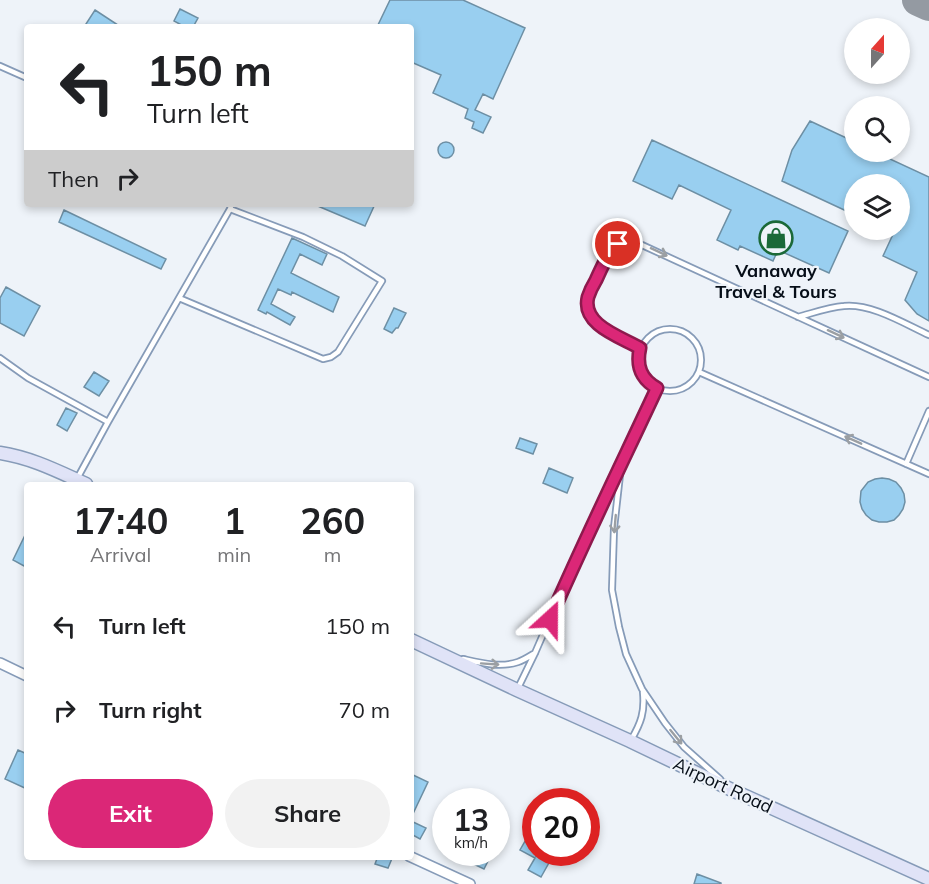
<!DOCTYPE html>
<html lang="en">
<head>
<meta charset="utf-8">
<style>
	:root { --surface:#fff; --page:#f2f2f2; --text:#202124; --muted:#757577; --accent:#db2777 }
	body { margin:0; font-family:Mulish,sans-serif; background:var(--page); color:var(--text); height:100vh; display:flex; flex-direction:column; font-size:22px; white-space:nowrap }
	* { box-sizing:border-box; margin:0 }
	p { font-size:20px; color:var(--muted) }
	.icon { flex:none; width:33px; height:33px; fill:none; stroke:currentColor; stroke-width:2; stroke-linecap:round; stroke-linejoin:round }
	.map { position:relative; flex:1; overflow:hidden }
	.panel { position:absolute; left:24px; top:482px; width:390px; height:378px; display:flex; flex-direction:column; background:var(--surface); border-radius:6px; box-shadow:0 3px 9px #0003 }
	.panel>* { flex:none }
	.hud { position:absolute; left:24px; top:24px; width:390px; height:183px; border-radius:6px; box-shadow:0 3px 9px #0003; background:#fff; color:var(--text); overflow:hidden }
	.needle { width:39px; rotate:21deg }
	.controls { position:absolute; left:844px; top:18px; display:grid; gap:12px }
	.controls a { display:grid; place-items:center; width:66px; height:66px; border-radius:50%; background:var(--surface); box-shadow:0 3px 9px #0003; font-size:30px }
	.speed { position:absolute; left:432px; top:788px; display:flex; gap:12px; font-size:30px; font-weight:700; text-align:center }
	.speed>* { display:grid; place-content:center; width:78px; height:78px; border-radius:50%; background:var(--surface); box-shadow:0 3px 9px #0003; line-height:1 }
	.speed small { font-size:15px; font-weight:400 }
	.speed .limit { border:9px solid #d22; background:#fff; color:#111 }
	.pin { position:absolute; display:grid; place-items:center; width:51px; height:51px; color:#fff; margin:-26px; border:3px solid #fff; border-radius:50%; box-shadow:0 2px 6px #0007 }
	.me { position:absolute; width:66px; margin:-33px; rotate:24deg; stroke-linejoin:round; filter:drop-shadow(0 0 4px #0008) }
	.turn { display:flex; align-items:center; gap:21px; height:126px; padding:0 24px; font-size:27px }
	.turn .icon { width:78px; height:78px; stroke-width:2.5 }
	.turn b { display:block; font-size:42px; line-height:51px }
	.then { display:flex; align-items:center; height:57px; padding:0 24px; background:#0003; gap:12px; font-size:22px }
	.eta { display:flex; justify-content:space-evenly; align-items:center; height:102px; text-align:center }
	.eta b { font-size:36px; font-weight:700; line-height:42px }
	.cta { display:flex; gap:12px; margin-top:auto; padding:12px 24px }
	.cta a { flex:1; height:69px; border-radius:36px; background:var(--accent); color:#fff; font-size:24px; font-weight:700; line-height:69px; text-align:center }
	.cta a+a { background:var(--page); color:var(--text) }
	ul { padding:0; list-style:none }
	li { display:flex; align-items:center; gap:18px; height:84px; padding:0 24px }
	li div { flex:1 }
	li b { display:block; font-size:22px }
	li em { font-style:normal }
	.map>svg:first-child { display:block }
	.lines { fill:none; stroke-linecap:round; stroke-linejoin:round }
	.taxiway { stroke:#949aa2; stroke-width:32 }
	.building { fill:#99cff0; stroke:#6d8fa4; stroke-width:1.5 }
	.lane-casing { stroke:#869bb8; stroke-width:8 }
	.street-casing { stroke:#869bb8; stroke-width:12 }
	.secondary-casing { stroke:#869bb8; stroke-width:15 }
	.lane { stroke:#fff; stroke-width:4.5 }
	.street { stroke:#fff; stroke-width:9 }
	.secondary { stroke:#e0e3f7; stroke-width:12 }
	.oneway { stroke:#9b9fa3 }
	.route-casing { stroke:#8e194d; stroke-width:15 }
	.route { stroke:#db2777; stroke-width:10 }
	.labels { text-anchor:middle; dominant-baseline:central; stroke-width:4.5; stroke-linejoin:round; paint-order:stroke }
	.poi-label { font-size:18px; font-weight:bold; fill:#060e18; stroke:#eef3f9 }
	.street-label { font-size:18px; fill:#060e18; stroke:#eef3f9 }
</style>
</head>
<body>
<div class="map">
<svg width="929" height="884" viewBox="0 0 929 884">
	<rect width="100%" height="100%" fill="#eef3f9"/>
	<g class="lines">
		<!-- taxiway -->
		<path class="taxiway" d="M918 0 929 5"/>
	</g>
	<!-- building -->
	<path class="building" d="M390 0H463L525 28 493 99 483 94 475 110 491 117 483 133 472 128 474 122 465 118 468 109 433 93 441 75 411 62V27H377Z
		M180 9 198 18 193 27H185L174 21Z
		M95 10 121 27H84Z
		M810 121 855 142V152H875L929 177V321L917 314 905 300 917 272 883 256 895 230H900V184H855V215L782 181 792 150Z
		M652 140 848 231 829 273 778 250 773 261 740 246 738 250 717 240 731 210 679 185 672 199 633 181Z
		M438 150a8 8 0 1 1 16 0a8 8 0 1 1-16 0Z
		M313 204H375L365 226Z
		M64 210 166 259 161 269 59 222Z
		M292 238 327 254 322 265 300 254 291 273 339 297 333 312 292 292 291 295 278 289 271 304 295 317 290 325 267 312 266 314 258 310Z
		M6 287 40 306 24 336 0 323V298Z
		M394 308 406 313 398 328H396L392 333 384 329Z
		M94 372 109 381 99 396 84 387Z
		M66 408 77 413 67 431 57 425Z
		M520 438 537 444 533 454 516 448Z
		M549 468 573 478 567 493 543 483Z
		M882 478 889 479 896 482 901 488 904 494 905 502 903 509 899 515 894 520 887 522H879L872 520 866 515 862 509 860 502 861 491 868 482 875 479Z
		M27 531V561L24 566 13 560Z
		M18 750 27 754V789L5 779Z
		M411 774 428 782 411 818Z
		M411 821 426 828 420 839 411 834Z
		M536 822V857L538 852H555L541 877 528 870 535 858 520 850Z
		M471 852H479L490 857 484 869 467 861Z
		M378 856H393L388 868 375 864Z
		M697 874 721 883V884H694Z"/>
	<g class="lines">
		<defs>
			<path id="lane" d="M0 66 27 78
				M179 298 323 359 331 357 338 352 382 281 342 256 303 237 230 209 232 204
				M798 317C813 313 829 307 844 306 871 303 905 324 929 335
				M639 360a31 31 0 1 1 62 0a31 31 0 1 1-62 0Z
				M640 348C629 342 598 329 592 319 589 314 587 307 588 301 588 290 608 249 618 244 625 241 635 243 642 245L929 377
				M0 358 28 378 108 422
				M699 372 929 474
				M906 464 929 411
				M621 466 614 528 612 590 619 627 626 654 642 689 665 723 684 747 720 779
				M78 477 108 422 230 209
				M463 659C481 663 500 668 518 662 524 660 530 656 535 653
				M518 688 535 653 578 554 604 502 657 388
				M631 740C641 723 645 712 643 692"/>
			<path id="street" d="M0 663 27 676
				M409 856 470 884"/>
			<path id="secondary" d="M0 453C32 458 57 471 86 484
				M411 640 517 690 630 741 732 790 929 879"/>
		</defs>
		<!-- lane casing -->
		<use href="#lane" class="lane-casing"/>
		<!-- street casing -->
		<use href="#street" class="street-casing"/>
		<!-- secondary casing -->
		<use href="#secondary" class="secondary-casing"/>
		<!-- lane -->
		<use href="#lane" class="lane"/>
		<!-- street -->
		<use href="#street" class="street"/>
		<!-- secondary -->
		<use href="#secondary" class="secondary"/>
	</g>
	<!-- one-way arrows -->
	<defs><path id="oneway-shaft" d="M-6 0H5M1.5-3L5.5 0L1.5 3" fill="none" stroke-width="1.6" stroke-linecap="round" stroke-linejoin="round" transform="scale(1.5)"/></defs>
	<g class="oneway">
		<use href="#oneway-shaft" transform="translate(659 252) rotate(25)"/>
		<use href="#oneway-shaft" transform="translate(836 334) rotate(25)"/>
		<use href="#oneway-shaft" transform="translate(853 440) rotate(-156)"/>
		<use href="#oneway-shaft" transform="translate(615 524) rotate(95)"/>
		<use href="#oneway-shaft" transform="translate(490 664) rotate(4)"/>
		<use href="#oneway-shaft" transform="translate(676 737) rotate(51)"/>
	</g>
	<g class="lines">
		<defs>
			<path id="route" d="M550 619C584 541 621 465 657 388 641 379 636 366 640 348 621 337 581 325 588 297 590 291 593 285 596 280 602 267 607 254 618 244"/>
		</defs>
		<!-- route casing -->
		<use href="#route" class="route-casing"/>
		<!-- route -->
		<use href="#route" class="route"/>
	</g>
	<!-- icons -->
	<defs>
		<symbol id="shop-ring" viewBox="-11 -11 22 22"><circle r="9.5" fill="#eef3f9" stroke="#1b6938" stroke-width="1.5"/><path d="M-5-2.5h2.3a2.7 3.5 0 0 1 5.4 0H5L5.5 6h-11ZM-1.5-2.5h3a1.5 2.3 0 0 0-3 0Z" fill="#1b6938"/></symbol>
	</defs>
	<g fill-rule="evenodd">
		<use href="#shop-ring" x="757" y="219" width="38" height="38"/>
	</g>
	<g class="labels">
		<!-- poi labels -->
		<g class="poi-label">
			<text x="776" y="270">Vanaway<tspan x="776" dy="21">Travel &amp; Tours</tspan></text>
		</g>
		<!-- street labels -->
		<g class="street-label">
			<text transform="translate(723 785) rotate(25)">Airport Road</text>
		</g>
	</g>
</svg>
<div class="controls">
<a><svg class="needle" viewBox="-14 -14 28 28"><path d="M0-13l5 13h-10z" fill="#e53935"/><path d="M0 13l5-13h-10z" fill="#757577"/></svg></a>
<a><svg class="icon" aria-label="search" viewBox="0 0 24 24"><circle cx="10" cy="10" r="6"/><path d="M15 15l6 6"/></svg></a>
<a><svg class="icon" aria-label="layers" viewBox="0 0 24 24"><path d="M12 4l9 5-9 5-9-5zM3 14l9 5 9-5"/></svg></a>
</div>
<div class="speed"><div>13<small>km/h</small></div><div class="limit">20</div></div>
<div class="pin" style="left:618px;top:244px;background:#d93025"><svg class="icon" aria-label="arrive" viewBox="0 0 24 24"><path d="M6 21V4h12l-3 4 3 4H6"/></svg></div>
<svg class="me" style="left:550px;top:619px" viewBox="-20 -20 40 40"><path d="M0-17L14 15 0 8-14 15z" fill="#db2777" stroke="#fff" stroke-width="4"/></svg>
<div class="hud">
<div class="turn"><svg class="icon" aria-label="left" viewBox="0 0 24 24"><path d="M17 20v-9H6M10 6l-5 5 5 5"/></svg><div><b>150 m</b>Turn left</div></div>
<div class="then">Then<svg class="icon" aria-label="right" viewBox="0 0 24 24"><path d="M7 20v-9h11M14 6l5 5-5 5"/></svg></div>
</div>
<section class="panel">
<div class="eta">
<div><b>17:40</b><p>Arrival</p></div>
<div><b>1</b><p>min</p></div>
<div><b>260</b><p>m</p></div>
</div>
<ul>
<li><svg class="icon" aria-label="left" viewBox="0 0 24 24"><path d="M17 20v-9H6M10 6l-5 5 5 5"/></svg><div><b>Turn left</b></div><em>150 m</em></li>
<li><svg class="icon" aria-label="right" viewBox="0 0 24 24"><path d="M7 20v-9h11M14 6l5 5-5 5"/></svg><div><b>Turn right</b></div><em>70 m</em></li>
</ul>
<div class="cta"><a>Exit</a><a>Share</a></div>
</section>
</div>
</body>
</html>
